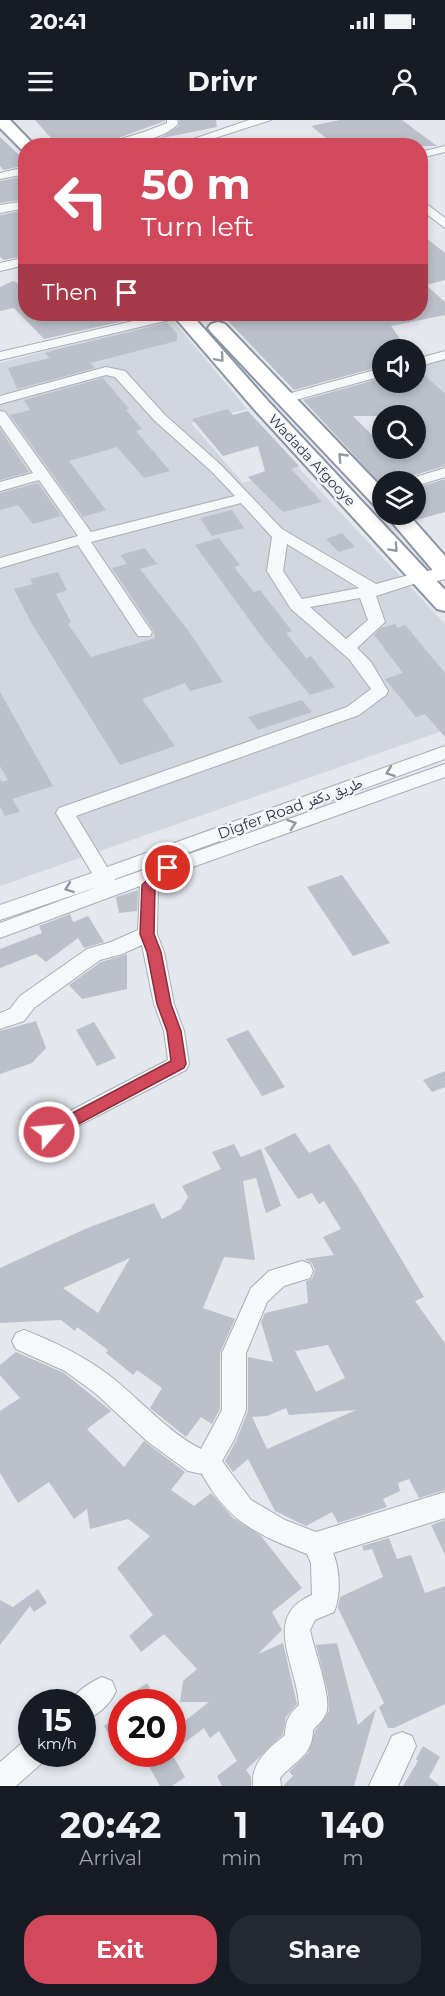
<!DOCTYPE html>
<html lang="en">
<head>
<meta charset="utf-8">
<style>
	:root { --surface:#171b24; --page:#242831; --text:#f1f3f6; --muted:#9ea1a6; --accent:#d1495b }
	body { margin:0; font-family:Montserrat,"Noto Naskh Arabic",sans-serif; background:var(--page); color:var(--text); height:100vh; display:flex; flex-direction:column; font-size:22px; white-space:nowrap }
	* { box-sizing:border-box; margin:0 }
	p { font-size:20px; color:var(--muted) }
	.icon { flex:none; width:33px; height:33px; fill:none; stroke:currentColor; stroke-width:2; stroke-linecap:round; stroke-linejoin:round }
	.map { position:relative; height:1666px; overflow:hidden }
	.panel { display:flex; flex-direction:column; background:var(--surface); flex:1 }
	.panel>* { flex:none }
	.hud { position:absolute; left:18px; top:18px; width:410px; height:183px; border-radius:24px; box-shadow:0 3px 9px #0003; background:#d1495b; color:#fff; overflow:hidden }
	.tools { position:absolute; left:372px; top:219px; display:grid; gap:12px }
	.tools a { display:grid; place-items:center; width:54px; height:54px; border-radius:50%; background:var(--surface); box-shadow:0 3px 9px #0003; font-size:30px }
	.speed { position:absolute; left:18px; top:1569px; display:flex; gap:12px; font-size:30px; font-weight:700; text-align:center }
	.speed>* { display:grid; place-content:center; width:78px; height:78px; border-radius:50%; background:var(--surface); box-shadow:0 3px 9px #0003; line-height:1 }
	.speed small { font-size:15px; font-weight:400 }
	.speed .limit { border:9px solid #d22; background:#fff; color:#111 }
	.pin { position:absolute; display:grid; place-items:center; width:51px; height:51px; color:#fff; margin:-26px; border:3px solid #fff; border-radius:50%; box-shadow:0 2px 6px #0007 }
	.me { position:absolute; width:66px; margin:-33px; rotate:63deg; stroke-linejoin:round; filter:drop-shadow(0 0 4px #0008) }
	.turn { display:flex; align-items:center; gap:21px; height:126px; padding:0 24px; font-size:27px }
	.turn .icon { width:78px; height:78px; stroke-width:2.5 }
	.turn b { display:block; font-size:42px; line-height:51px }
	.then { display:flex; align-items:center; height:57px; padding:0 24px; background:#0003; gap:12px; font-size:22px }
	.eta { display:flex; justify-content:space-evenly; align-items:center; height:102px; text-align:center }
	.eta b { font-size:36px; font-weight:700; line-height:42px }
	.action { display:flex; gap:12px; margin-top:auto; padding:12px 24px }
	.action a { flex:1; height:69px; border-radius:24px; background:var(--accent); color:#fff; font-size:24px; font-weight:700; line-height:69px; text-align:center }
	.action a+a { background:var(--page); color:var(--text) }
	.status { display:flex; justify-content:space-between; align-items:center; height:42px; padding:0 30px; background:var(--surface); direction:ltr }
	.status svg { height:16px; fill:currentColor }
	header { display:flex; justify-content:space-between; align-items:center; height:78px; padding:0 24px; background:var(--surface); font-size:27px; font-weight:700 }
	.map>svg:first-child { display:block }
	.built { fill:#d2d6de }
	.building { fill:#bbc0ca; fill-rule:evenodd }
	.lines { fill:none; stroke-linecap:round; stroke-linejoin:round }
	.minor-casing { stroke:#a9aeb7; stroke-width:2 }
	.major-casing { stroke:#a3abb8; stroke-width:2 }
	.highway-casing { stroke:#8b94a3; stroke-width:4 }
	.minor { fill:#f7f8fa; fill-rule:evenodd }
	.major { fill:#fff; fill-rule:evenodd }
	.highway { fill:#fff; fill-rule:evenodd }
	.oneway { stroke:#959aa2 }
	.oneway2 { stroke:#9196a0 }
	.route { fill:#d1495b; stroke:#882f3b; stroke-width:1.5 }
	.labels { text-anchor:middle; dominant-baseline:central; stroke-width:5; stroke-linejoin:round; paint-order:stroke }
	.far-street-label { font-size:14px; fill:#2b3445; stroke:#f4f6f9 }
	.street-label { font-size:15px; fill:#2b3445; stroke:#f4f6f9 }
</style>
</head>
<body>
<div class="status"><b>20:41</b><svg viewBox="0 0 49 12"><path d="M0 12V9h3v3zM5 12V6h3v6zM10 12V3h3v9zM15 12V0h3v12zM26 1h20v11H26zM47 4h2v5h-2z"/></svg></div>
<header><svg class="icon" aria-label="menu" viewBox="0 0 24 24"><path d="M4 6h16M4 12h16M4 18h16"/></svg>Drivr<svg class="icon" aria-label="person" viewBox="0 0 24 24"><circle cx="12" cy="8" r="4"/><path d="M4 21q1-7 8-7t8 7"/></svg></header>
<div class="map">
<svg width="445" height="1666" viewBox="0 0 445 1666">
	<rect width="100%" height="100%" fill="#e4e7ec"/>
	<!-- built -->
	<path class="built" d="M172 199 247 289 191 303 243 363 297 346 445 504V610L0 766V243Z
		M445 239V308L420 316 416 311V296L399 295 365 262 382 257V262H416V248Z"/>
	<!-- building -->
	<path class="building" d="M35 0H165V1L96 26H58Z
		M179 0H216L217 7 157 19 164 26H133L162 17 179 6Z
		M340 0H402L437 26H389L385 23 371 26H336L311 6Z
		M0 17 18 34 26 33V45L4 50 0 46Z
		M26 56V79L0 83V61Z
		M26 90V135L4 140 0 137V95Z
		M420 113 445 133V160L426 165 445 182V195L391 206 408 230H382V246L294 270 226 199 247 194H420Z
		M13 161 26 167V194H155L44 219 14 188 0 191V167Z
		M167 203 177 213V221L90 243 95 248 17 269 8 248 50 238 45 233 54 230Z
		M416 249H418L445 274V346L408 357 405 362H379L303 280 382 258V262H416ZM405 293 407 296H416V328L389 332 382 328V325L353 296H394Z
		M103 258 129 289 126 290 142 309 136 311 170 351 144 358 117 327 69 341 106 390 83 397 10 295 30 290 24 280Z
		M228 289 233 295 248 291 299 346 291 349 322 382 283 392 248 357 265 351 258 326 223 336 192 299Z
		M0 309 29 352 0 360Z
		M445 359V392L416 400V368Z
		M38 363 61 396 33 404 18 385 0 390V373Z
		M232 390 244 408 212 416 200 398Z
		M342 413 355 427 339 432 326 419Z
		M219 418 240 445 234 447 254 472 260 470 292 511 286 513 306 538 311 536 335 567 310 575 264 520 195 425Z
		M145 428 157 444 140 449 187 509 223 562 190 571 185 563 142 579 175 626 120 645 32 504 14 469 33 464 30 459 58 452 67 470 56 474 71 502 68 504 91 537 155 518 154 511 112 448 127 444 120 435Z
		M395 504 398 508 405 505 445 553V617L425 594 416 597 385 559 403 553 374 515 381 508Z
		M0 572 53 666 12 679 20 692 5 696 0 686V659L2 662 8 660 0 646Z
		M302 580 312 592 258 610 248 597Z
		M342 755 390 823 353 836 307 767Z
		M138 770 137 791 119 793 116 777Z
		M70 794 73 802 88 796 104 822 84 828 78 818 46 842 36 834 0 848V829L42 813 39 806Z
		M127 834V869L82 879 69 865 101 842Z
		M36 901 46 928 32 943 0 954V911Z
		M94 902 116 938 97 946 76 910Z
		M248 910 285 967 262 976 226 919Z
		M445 951V967L432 972 423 960Z
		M295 1013 309 1033 329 1024 358 1067 424 1177 415 1181 445 1223V1370L419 1378 409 1359 398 1363 400 1371 383 1379 387 1387 338 1403 332 1392 306 1406 275 1391 248 1339 233 1352 225 1341 236 1321 248 1291V1237L273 1242 261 1202 265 1193 308 1183 306 1161 312 1159 315 1150 312 1143 304 1139 334 1135 323 1117 341 1109 324 1081 319 1084 312 1073 298 1079 264 1028ZM328 1225 345 1258 316 1272 295 1231ZM286 1288 289 1295 356 1290 267 1329 252 1297 267 1296Z
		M234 1024 241 1037 261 1029 281 1086 266 1093 256 1058 243 1061 255 1140 224 1137 203 1188 235 1199 220 1233V1289L212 1304 201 1297 186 1317 150 1288 162 1268 137 1250 133 1255 106 1233 108 1230 77 1207 75 1211 61 1200 0 1203V1148L85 1109 154 1083 162 1099 181 1089 188 1077 182 1066 221 1049 212 1032ZM130 1138 98 1193 63 1168Z
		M16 1232 64 1253 111 1291 87 1309 124 1347 144 1321 185 1352 171 1370 194 1386 211 1373 232 1397 261 1416 302 1468 272 1492 282 1510 258 1534 283 1523 297 1584 286 1597 283 1614 246 1650 251 1657V1666H222L217 1656 237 1641 219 1611 210 1618 204 1608 172 1632 176 1608 209 1582H180L183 1561 197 1549 164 1514 141 1532 129 1516 153 1495 117 1448 150 1416 128 1399 90 1409 87 1389 74 1399 49 1362 18 1383 0 1353V1291L20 1278 0 1255V1245Z
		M445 1400V1435L431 1405Z
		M389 1418 397 1439 411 1435 425 1473 445 1466V1584L394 1608H388L379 1587 384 1583 338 1488 340 1477 383 1457 372 1429 364 1431 362 1426Z
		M38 1469 47 1483 34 1492 30 1486 0 1525V1480L13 1487Z
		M337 1523 358 1605 376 1589 354 1666H283L293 1656 289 1652 308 1633 315 1611 329 1591 328 1573 316 1525Z
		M147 1563 159 1582H141L134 1572Z
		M122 1593V1637L104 1606Z
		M423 1626 440 1637 429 1657 440 1666H403L418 1641 416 1639Z
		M142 1634H172L185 1657 172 1666H160Z"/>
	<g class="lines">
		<defs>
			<path id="minor" d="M167 0H177L178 4C160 22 123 26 98 26L144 12 167 3Z
				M249 0H271L190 26H173Z
				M445 26V32L420 38V32Z
				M26 47V54L0 59V53Z
				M420 79 445 98V108L420 89Z
				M26 81V88L0 93V85Z
				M26 137V145L0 151V143Z
				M163 194H183L182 197 0 240V232Z
				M445 231V239L416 247V239Z
				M106 247 125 251 165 295 221 345 282 409 376 464 420 452 428 457 426 460 376 476 385 502 357 528 371 542 388 571 386 575 359 595 76 696 107 747 445 626V639L115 759V760L445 644V657L173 754 158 768 157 814 164 832 174 884 184 911 189 944 186 950 49 1021 41 1018 38 1012 41 1006 168 940 164 911 154 884 142 825 122 834 100 840 34 888 24 901 0 909V893L10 889 20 876 87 829 111 822 138 810 140 766 0 818V803L100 766 0 800V785L92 753 56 693 59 688 347 587 371 569 349 539 291 489 267 451 272 417 241 383 91 422 152 512 150 516H138L78 425 0 448V438L78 416 39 360 0 371V362L33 353 0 305V291L5 292 91 412 235 376 211 351 155 301 115 257 106 255 0 284V276ZM287 424 359 468 302 479 283 451ZM360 478 368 500 346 519 310 487Z
				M382 248V256L285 283 278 279 280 276Z
				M445 348V357L416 366V362H407L409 359Z
				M302 1141 310 1144 313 1151 310 1158 284 1166 267 1182 246 1233V1290L234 1320 222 1341 251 1380 285 1400 316 1412 445 1372V1398L333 1433C340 1449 341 1476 334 1492L315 1500 310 1510C314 1529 330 1573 327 1590 325 1599 318 1604 313 1610 313 1635 295 1641 280 1658L281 1666H253C251 1642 268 1629 285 1615 285 1601 289 1594 299 1585 297 1545 261 1496 312 1475L311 1443 307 1434C258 1415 228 1402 202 1354L188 1351 148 1322 95 1273 65 1251 16 1229 12 1221 16 1213 24 1210C55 1222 84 1236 110 1256 141 1280 166 1311 201 1329L222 1290V1233L251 1168 269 1151Z
				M102 1557 112 1561 116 1571C110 1585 97 1596 82 1601V1582H71C76 1571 91 1562 102 1557Z
				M402 1612 412 1616 416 1626 398 1666H369L392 1616Z
				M32 1619V1634H46L42 1643 16 1666H0V1642L22 1623Z"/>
			<path id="major" d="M445 446V459L422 465 415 463 412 459 415 455Z"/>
			<path id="highway" d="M0 0H10L35 26H26V30L21 29 0 8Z
				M172 194H191L268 281 445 470V491L437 489 254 289Z
				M218 202 225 204 382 368V386L374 385 211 212 208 208 211 204Z
				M385 394H408L445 436V457L437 455Z"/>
		</defs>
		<!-- minor casing -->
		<use href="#minor" class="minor-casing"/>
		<!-- major casing -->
		<use href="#major" class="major-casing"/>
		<!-- highway casing -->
		<use href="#highway" class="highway-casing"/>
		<!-- minor -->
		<use href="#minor" class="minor"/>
		<!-- major -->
		<use href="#major" class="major"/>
		<!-- highway -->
		<use href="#highway" class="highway"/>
	</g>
	<!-- one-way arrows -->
	<defs><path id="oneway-chevron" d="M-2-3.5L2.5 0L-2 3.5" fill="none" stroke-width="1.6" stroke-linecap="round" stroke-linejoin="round" transform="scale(1.5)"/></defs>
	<g class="oneway">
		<use href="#oneway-chevron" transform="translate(220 238) rotate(49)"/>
		<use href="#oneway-chevron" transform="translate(342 337) rotate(-134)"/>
		<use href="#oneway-chevron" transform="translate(394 428) rotate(47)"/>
	</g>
	<g class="oneway2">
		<use href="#oneway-chevron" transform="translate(390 652) rotate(160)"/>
		<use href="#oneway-chevron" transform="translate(292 704) rotate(-19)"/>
		<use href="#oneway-chevron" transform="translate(69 768) rotate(160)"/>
	</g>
	<!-- route -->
	<path class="route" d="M168 743 174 748 155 767 154 814 161 832 171 884 181 911 186 944 184 948 54 1017 49 1019 44 1017 42 1012 44 1008 171 941 167 911 157 884 147 832 140 814 142 765 163 744Z"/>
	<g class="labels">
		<!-- far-street labels -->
		<g class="far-street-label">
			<text transform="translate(312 340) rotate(47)">Wadada Afgooye</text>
		</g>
		<!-- street labels -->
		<g class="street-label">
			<text transform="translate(290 688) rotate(-20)">Digfer Road طريق دكفر</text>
		</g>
	</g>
</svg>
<div class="tools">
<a><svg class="icon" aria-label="sound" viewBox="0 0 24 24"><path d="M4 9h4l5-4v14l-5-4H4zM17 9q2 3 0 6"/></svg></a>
<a><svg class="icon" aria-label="search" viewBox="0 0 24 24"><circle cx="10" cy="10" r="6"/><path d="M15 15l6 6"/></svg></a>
<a><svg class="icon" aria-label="layers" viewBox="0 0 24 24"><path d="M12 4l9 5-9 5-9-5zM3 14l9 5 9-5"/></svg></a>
</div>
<div class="speed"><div>15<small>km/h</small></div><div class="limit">20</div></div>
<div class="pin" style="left:168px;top:748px;background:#d93025"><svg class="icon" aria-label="arrive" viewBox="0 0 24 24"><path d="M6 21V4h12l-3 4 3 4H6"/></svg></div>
<svg class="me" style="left:49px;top:1012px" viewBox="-20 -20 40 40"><circle r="17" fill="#d1495b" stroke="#fff" stroke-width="3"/><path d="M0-11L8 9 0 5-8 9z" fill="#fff"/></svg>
<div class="hud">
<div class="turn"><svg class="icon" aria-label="left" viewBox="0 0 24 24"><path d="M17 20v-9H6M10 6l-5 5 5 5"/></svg><div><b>50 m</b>Turn left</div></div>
<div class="then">Then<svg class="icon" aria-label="arrive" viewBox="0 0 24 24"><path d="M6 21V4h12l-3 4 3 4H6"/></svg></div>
</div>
</div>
<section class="panel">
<div class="eta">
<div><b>20:42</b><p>Arrival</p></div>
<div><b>1</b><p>min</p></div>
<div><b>140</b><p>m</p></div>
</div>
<div class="action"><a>Exit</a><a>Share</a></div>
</section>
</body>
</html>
